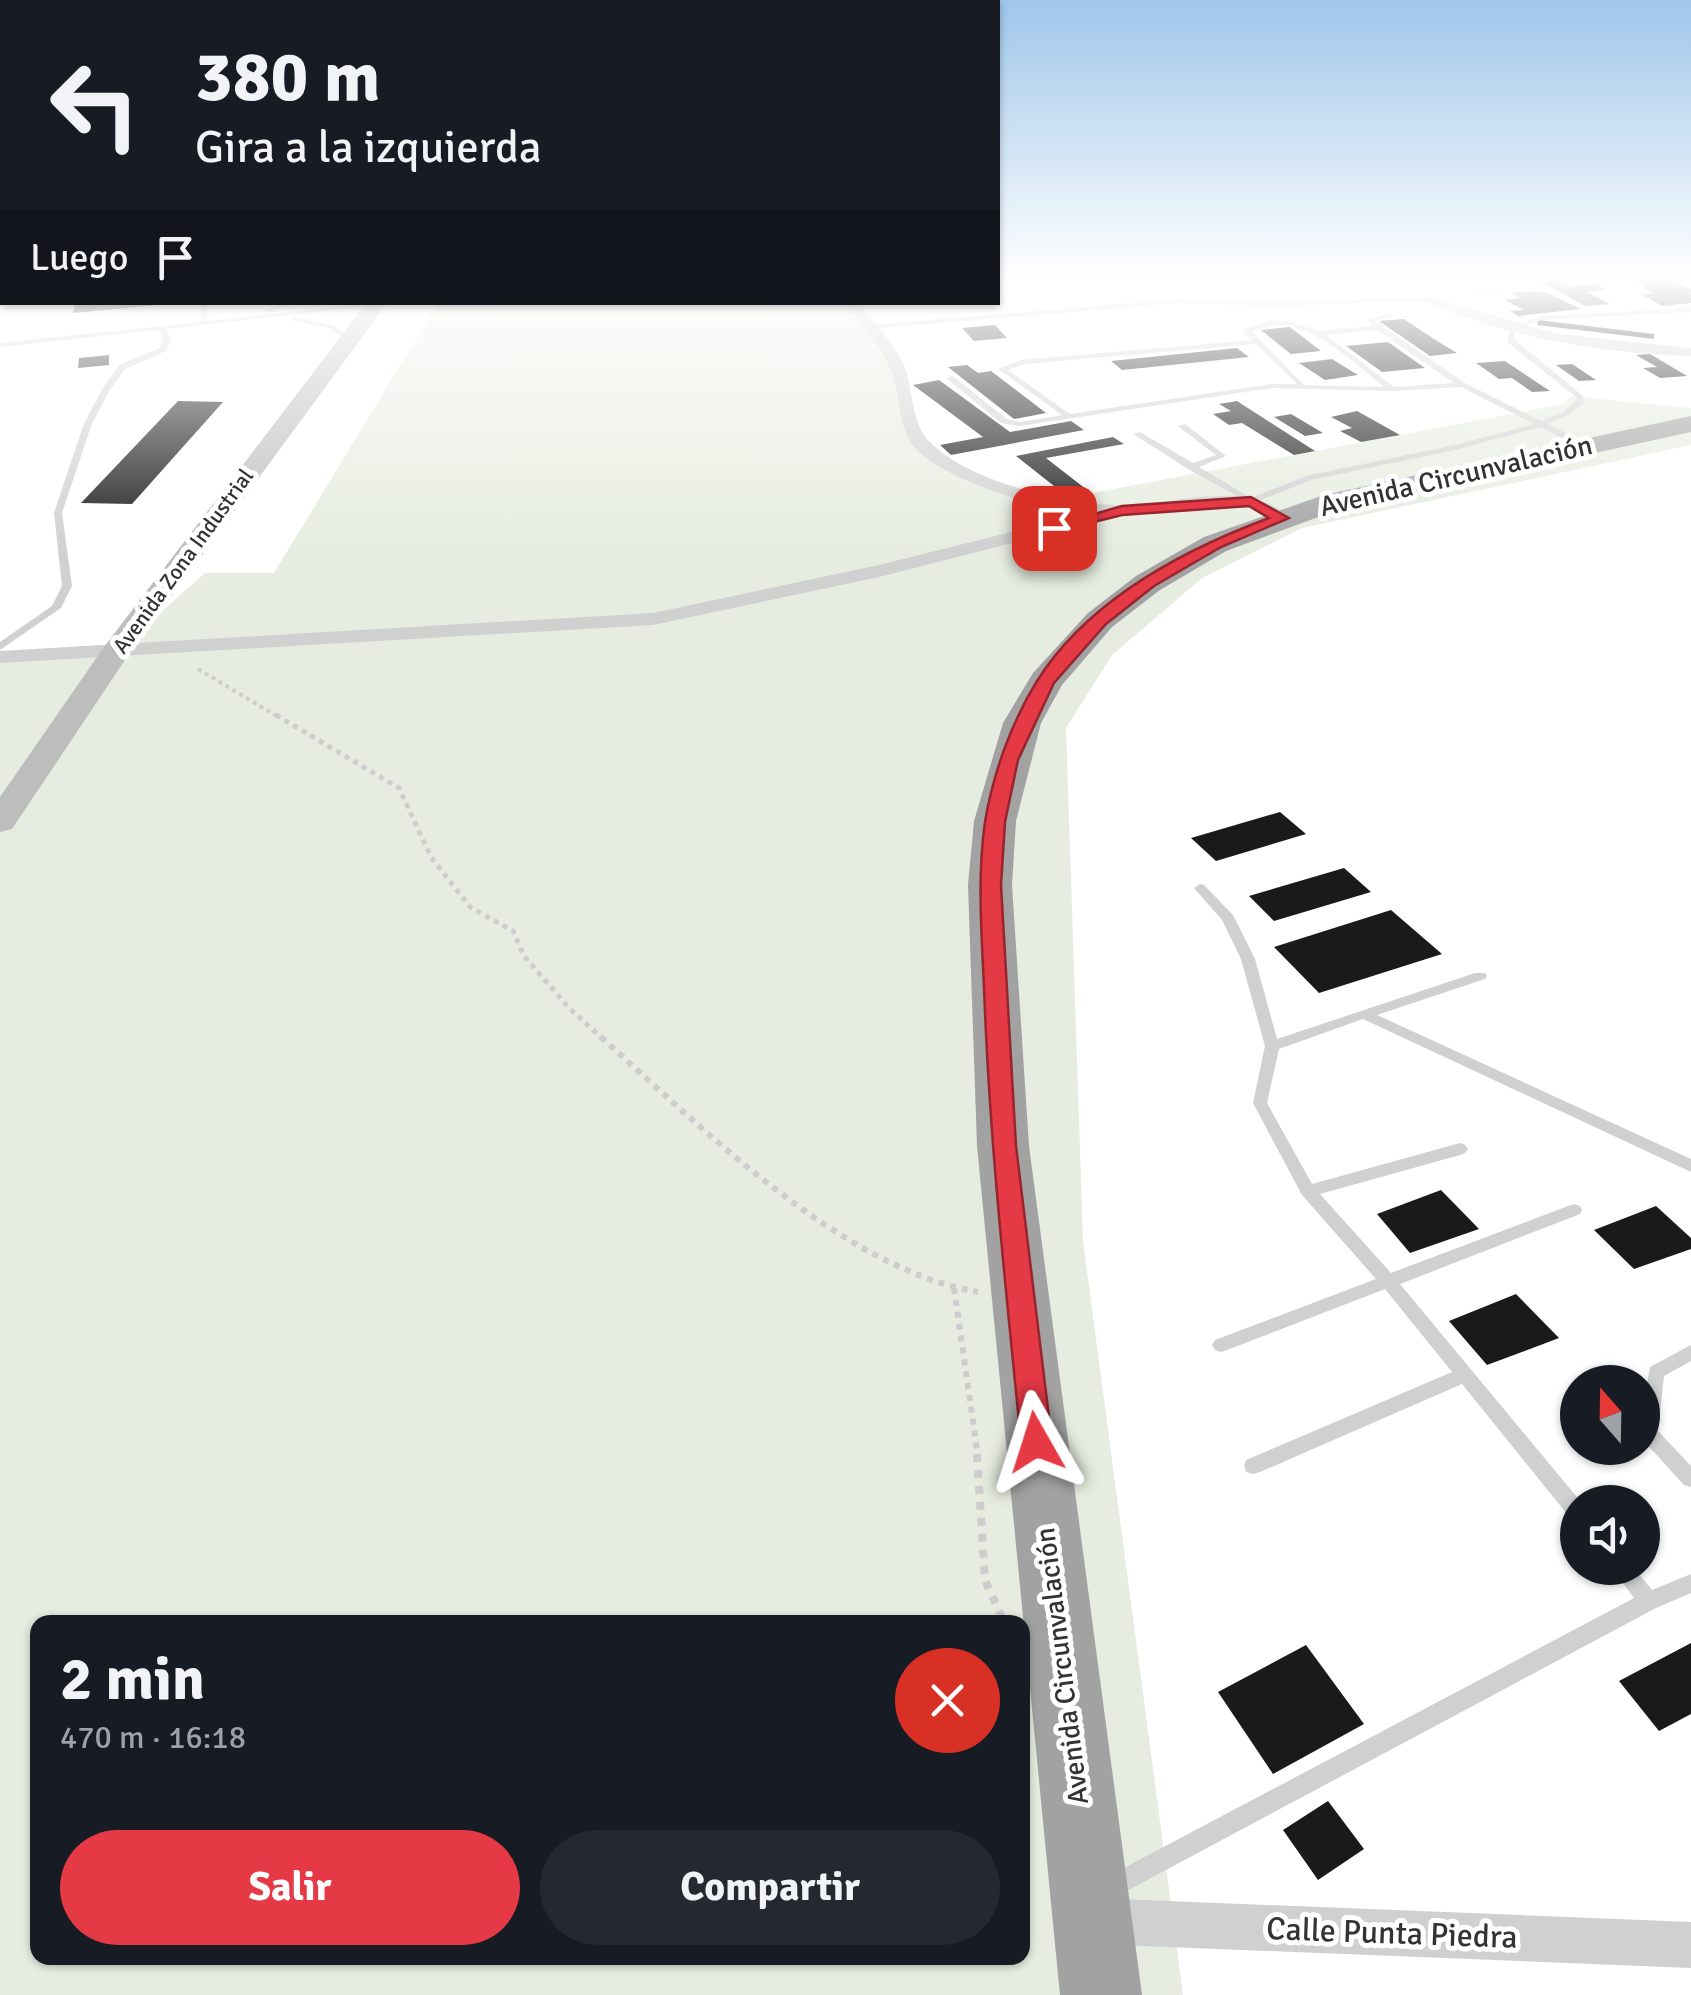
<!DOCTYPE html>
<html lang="es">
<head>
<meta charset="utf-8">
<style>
	:root { --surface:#171b24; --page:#242831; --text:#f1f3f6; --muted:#9ea1a6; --accent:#e63946 }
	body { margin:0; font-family:Signika,sans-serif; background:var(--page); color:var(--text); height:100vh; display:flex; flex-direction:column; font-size:38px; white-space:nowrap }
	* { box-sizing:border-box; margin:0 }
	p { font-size:32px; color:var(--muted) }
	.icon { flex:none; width:55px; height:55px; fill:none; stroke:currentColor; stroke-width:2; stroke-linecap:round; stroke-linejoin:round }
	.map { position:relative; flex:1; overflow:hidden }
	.sheet { position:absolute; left:30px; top:1615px; width:1000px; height:350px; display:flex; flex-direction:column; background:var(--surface); border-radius:20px; box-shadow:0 2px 8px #0004 }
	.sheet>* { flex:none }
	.hud { position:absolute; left:0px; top:0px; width:1000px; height:305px; box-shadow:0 2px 8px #0004; background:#171b24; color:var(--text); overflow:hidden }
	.needle { width:65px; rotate:340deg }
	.controls { position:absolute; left:1560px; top:1365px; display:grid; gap:20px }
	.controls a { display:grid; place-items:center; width:100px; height:100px; border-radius:50%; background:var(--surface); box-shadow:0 2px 8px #0004; font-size:50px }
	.pin { position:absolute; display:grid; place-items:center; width:85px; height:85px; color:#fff; margin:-42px; border-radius:20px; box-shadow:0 5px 15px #0006 }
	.me { position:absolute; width:110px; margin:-55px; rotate:354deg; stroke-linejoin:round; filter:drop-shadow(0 0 8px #0008) }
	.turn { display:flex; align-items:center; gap:35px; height:210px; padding:0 30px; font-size:45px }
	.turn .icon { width:130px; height:130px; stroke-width:2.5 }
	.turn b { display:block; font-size:70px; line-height:85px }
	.then { display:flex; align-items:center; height:95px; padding:0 30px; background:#0003; gap:20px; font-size:38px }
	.round { display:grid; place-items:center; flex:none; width:105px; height:105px; border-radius:52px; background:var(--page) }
	.overview { display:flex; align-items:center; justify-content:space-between; height:170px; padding:0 30px }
	h1 { font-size:60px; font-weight:700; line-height:75px }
	.button { display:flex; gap:20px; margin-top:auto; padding:20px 30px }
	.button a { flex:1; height:115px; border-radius:60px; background:var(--accent); color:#fff; font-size:40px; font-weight:700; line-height:115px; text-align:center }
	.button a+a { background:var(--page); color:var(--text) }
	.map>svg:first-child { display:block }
	.green { fill:#e6ecdf; fill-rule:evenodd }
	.building { fill:#1a1a1a }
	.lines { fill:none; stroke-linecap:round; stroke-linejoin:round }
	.path-far4 { stroke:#cdcdcd; stroke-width:2.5; stroke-dasharray:2.5 2.5; stroke-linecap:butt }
	.path-far3 { stroke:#cdcdcd; stroke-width:4; stroke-dasharray:4 4; stroke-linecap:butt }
	.path-far2 { stroke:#cdcdcd; stroke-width:5; stroke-dasharray:5 5; stroke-linecap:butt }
	.path-far1 { stroke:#cdcdcd; stroke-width:6; stroke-dasharray:6 6; stroke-linecap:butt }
	.path { stroke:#cdcdcd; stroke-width:8; stroke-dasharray:8 8; stroke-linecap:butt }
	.service { fill:#d0d0d0; fill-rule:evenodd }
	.minor { fill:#d0d0d0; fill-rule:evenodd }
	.secondary { fill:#bdbdbd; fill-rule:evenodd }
	.trunk { fill:#a2a2a2; fill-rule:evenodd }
	.route { fill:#e63946; stroke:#96252e; stroke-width:2.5 }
	.labels { text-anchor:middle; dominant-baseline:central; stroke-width:10; stroke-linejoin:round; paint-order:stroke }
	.far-street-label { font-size:22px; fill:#333; stroke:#fff }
	.street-label { font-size:28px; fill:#333; stroke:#fff }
	.near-street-label { font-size:32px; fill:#333; stroke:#fff }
</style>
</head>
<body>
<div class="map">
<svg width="1691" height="1995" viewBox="0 0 1691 1995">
	<rect width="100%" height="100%" fill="#fff"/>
	<!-- green -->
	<path class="green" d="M438 303H851L898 368 919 442 954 470 1050 501 1564 404 1571 396 1691 408V445L1302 528 1202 578 1112 655 1066 728 1083 1241 1183 1995H0V658L115 653 205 573H274ZM38 1622H1022V1958H38Z"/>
	<!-- building -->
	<path class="building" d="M1529 275H1551L1571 286 1596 284 1607 290 1587 292 1610 304 1585 306Z
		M1675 275 1670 279 1691 289V303L1662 306 1641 294H1653L1629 276Z
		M1530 291 1548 293 1580 309 1518 316 1510 311 1524 310 1505 300 1520 298 1511 293Z
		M75 302H157V305L73 313Z
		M1404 319 1434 339 1457 353 1430 356 1379 321Z
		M1538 320 1654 334V339L1537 325Z
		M995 325 1007 338 974 341 962 328Z
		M1290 327 1321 351 1291 354 1261 330Z
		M1388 342 1425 368 1382 372 1346 346Z
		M1237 348 1249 357 1122 370 1111 361Z
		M1650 354 1687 376 1660 378 1643 368 1657 367 1636 355Z
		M109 355V365L78 368 79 358Z
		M1332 359 1358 375 1325 380 1299 363Z
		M1505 361 1550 391 1532 392 1512 378 1499 379 1476 363Z
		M1572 364 1596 380 1579 381 1556 365Z
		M967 365 978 373 991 371 1046 413 1014 419 948 367Z
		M939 380 1010 432 1071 421 1084 430 951 455 940 445 983 437 913 385Z
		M178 401 223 402 132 504 81 503Z
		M1237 401 1265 419 1315 451 1294 455 1242 423 1229 425 1213 414 1231 411 1219 404Z
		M1357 411 1400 435 1361 442 1340 431 1352 428 1331 417Z
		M1291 414 1323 433 1305 436 1274 417Z
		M1113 437 1124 444 1046 458 1091 493 1068 497 1016 456Z
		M1280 812 1306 834 1216 861 1191 838Z
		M1344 868 1371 892 1274 921 1249 896Z
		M1391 910 1442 954 1319 993 1274 947Z
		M1441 1190 1479 1229 1410 1253 1377 1214Z
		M1656 1206 1691 1238V1249L1634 1269 1594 1230Z
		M1516 1294 1559 1338 1487 1365 1449 1321Z
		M1691 1643V1714L1659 1731 1619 1681Z
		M1306 1645 1364 1724 1273 1774 1218 1692Z
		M1328 1801 1364 1849 1318 1880 1283 1830Z"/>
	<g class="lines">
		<!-- path-far4 -->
		<path class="path-far4" d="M1581 275 1590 281
			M1478 293 1500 291 1486 275"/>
		<!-- path-far3 -->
		<path class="path-far3" d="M198 669 280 718"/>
		<!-- path-far2 -->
		<path class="path-far2" d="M276 715 399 788 431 857 470 907 513 931 524 956 569 1008 604 1040"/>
		<!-- path-far1 -->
		<path class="path-far1" d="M601 1037C701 1127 842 1269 978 1292
			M954 1288 978 1457"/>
		<!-- path -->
		<path class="path" d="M977 1454 985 1580 1004 1622"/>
		<!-- service -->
		<path class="service" d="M1432 297 1434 300 1281 306 1178 303 869 329 865 327 869 325 1178 299 1281 302Z
			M201 302H207V321L375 303 378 305 166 329 171 339 166 351 125 369 109 391 91 426 62 513 72 586 61 608 0 650V642L52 606 62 586 54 513 83 426 101 391 119 365 160 348 163 339 159 330 0 347V343L201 322Z
			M285 302H296L270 312 265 311Z
			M1691 308V312L1541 320 1515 330 1514 339 1583 396 1584 403 1569 415 1547 424 1588 444V448H1582L1541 427 1455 450 1311 480 1251 504 1188 469 1133 434 1140 432 1193 463 1216 455 1178 426 1185 424 1226 456 1199 467 1251 498 1306 476 1455 445 1534 424 1461 387 1392 391 1272 388 1020 426 1001 423 946 378 953 376 1007 419 1020 422 1062 415 998 369 1021 360 1252 340 1244 333V329L1268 321H1288L1319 331 1372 326 1368 319 1390 313 1392 316 1375 321 1465 383 1541 421 1563 412 1577 400 1576 397 1507 342 1510 328 1540 316ZM1287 325C1326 335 1354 362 1384 387L1304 385 1252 332 1268 326ZM1377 330 1454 383 1394 387 1326 335ZM1256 344 1297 384H1272L1070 414 1008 370 1025 364Z
			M293 317 332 325 355 339 348 341 328 328 291 320Z
			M1200 884 1204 885 1233 915 1255 959 1277 1039 1475 973H1485L1487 976 1485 979 1377 1015 1691 1159V1172L1363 1019 1279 1049 1267 1103 1312 1184 1460 1143 1465 1145 1468 1149 1465 1153 1460 1155 1320 1194 1391 1273 1568 1206 1574 1204 1580 1206 1582 1210 1580 1214 1400 1284 1581 1502H1578V1522L1571 1519 1462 1384 1260 1472 1253 1474 1246 1472 1244 1466 1246 1460 1452 1372 1385 1289 1227 1350 1221 1352 1215 1350 1212 1345 1215 1340 1376 1279 1302 1195 1253 1103 1265 1046 1241 959 1222 920 1194 888Z
			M1691 1345V1361L1664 1376 1658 1431 1691 1466V1487L1684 1485 1642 1439V1412L1650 1367Z
			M1612 1568H1634L1652 1590 1691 1574V1593L1656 1608 1121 1894 1113 1897 1105 1894 1102 1886 1105 1878 1634 1598Z"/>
		<!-- minor -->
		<path class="minor" d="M1427 296 1558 334 1691 348V356C1599 353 1512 338 1427 302Z
			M845 302H858C873 322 899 348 906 371 913 393 912 425 930 442 969 482 1066 505 1122 505 1174 505 1249 477 1290 518L1275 522 1248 506 1122 515 879 577 653 625 0 663V651L653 613 879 565 1087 513C1046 511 931 478 910 441 897 418 900 389 889 366 879 344 859 323 845 302Z
			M1095 1898 1691 1922V1968L1095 1944 1079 1937 1072 1921 1079 1905Z"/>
		<!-- secondary -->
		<path class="secondary" d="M367 302H388L127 657 12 829 0 832V797L104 647Z"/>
		<!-- trunk -->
		<path class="trunk" d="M1691 416V432L1343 508 1226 551 1160 590 1112 627 1062 685 1041 723 1016 821 1012 885 1029 1146 1142 1995H1060L977 1146 968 885 974 821 1003 723 1033 673 1088 613 1136 576 1204 537 1324 495Z"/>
	</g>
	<!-- sky -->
	<linearGradient id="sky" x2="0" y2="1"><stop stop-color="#9ec6ea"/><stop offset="0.5" stop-color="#fff"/><stop offset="1" stop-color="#fff" stop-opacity="0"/></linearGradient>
	<rect width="1691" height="555" fill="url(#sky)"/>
	<!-- route -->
	<path class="route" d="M1251 497 1289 518 1221 547 1154 586 1106 624 1054 683 1018 760 1005 822 1001 885 1016 1146 1052 1442 1047 1452 1036 1456 1026 1452 1021 1442C1007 1299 991 1156 985 1012 983 949 976 885 985 822 993 774 1011 723 1037 681 1088 600 1183 550 1269 518L1249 506 1122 515 1054 532 1046 528 1122 506Z"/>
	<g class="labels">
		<!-- far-street labels -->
		<g class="far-street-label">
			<text transform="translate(183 561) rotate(-54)">Avenida Zona Industrial</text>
		</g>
		<!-- street labels -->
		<g class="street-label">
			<text transform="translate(1456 476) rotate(-13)">Avenida Circunvalación</text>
			<text transform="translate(1062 1666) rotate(-97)">Avenida Circunvalación</text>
		</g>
		<!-- near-street labels -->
		<g class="near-street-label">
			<text transform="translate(1392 1933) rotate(2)">Calle Punta Piedra</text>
		</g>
	</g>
</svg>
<div class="controls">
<a><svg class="needle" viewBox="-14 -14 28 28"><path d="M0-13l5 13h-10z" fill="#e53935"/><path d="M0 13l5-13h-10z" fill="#9ea1a6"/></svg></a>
<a><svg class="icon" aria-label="sound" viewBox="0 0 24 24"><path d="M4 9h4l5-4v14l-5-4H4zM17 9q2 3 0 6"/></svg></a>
</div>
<div class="pin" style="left:1054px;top:528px;background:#d93025"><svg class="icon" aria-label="arrive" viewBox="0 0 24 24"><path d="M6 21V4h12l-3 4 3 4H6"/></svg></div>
<svg class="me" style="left:1036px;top:1442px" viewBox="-20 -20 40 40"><path d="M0-17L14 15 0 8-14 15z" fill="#e63946" stroke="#fff" stroke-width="4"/></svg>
<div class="hud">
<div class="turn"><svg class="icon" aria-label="left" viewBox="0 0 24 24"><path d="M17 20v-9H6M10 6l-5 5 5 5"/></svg><div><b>380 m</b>Gira a la izquierda</div></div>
<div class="then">Luego<svg class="icon" aria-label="arrive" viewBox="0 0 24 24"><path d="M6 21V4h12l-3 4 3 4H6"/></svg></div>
</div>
<section class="sheet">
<div class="overview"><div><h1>2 min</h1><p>470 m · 16:18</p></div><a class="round" style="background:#d93025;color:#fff"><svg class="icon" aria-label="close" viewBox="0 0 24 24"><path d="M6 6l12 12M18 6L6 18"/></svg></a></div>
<div class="button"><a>Salir</a><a>Compartir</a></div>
</section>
</div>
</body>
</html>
